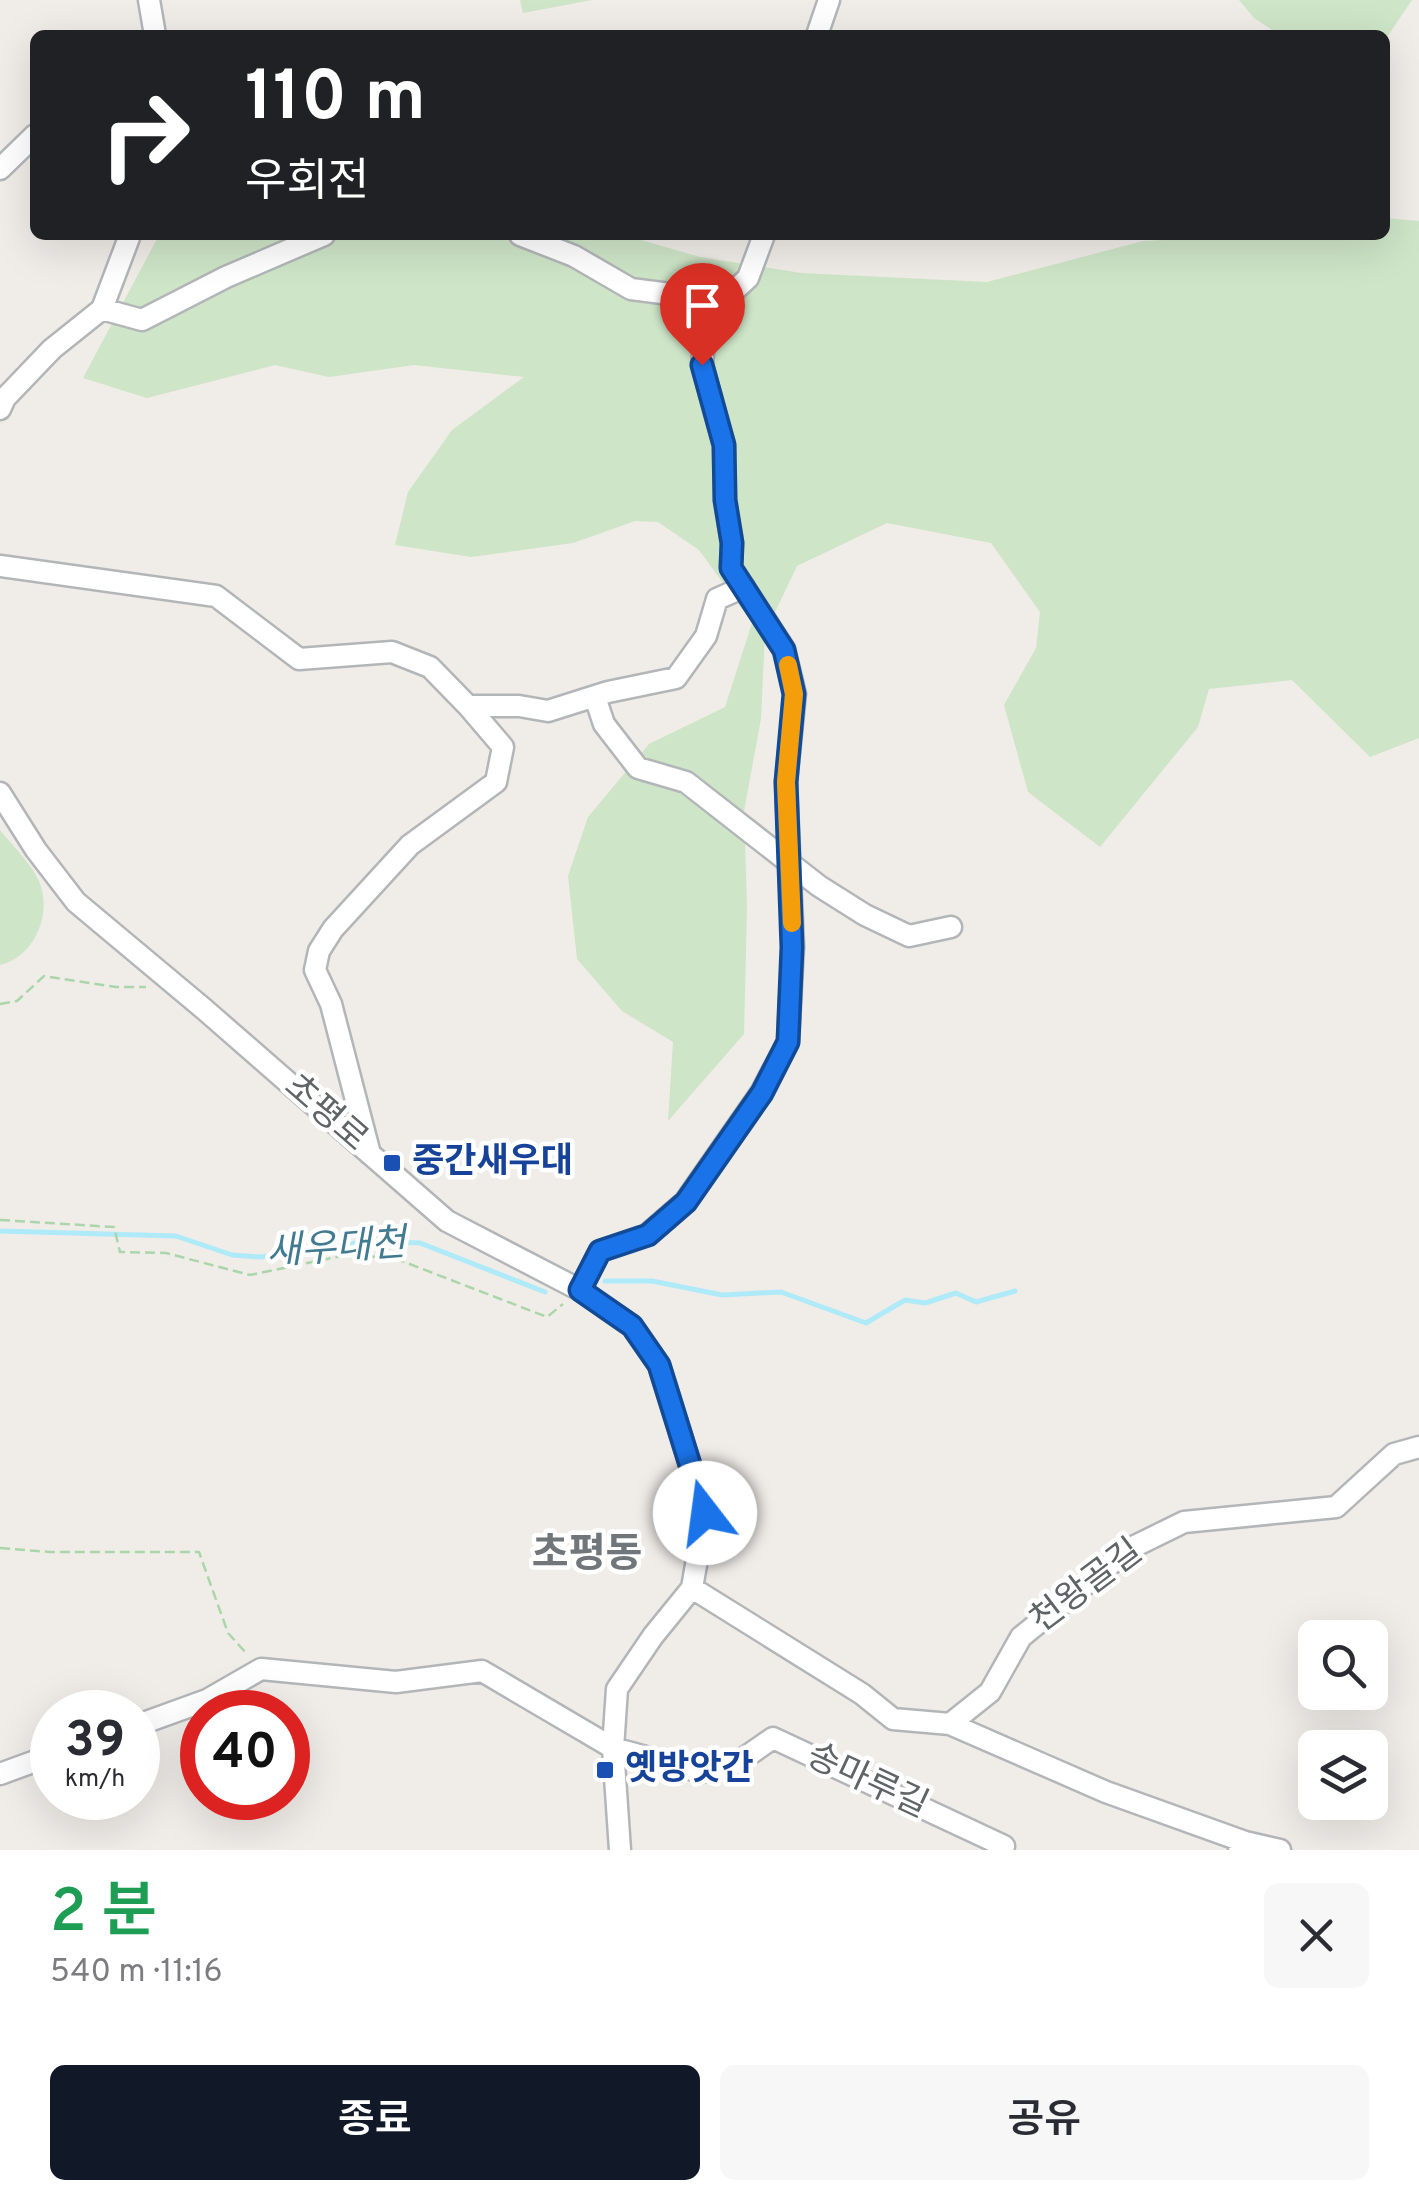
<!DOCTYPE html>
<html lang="ko">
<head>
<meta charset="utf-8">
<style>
	:root { --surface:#fff; --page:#f7f7f7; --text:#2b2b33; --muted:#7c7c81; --accent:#111827 }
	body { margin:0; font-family:Overpass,"Noto Sans KR",sans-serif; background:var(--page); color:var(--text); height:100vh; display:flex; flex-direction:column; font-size:38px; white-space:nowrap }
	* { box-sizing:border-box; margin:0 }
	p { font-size:32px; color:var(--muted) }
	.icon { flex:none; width:55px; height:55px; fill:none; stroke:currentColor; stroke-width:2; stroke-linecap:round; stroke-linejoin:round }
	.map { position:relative; height:1850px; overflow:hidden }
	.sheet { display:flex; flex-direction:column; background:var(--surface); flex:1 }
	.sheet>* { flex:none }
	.banner { position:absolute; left:30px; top:30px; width:1360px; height:210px; border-radius:15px; box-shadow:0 10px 40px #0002; background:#202124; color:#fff; overflow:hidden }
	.buttons { position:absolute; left:1298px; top:1620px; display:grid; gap:20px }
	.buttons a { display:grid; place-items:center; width:90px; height:90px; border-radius:15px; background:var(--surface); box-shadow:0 10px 40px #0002; font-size:50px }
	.speed { position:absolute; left:30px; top:1690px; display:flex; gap:20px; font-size:50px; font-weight:700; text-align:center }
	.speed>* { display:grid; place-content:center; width:130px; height:130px; border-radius:50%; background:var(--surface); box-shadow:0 10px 40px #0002; line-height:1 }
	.speed small { font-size:25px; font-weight:400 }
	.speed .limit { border:15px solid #d22; background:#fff; color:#111 }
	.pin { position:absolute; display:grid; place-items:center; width:85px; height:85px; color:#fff; margin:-102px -42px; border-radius:50% 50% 50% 0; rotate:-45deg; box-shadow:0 0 10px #0007 }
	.pin .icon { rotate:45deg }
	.me { position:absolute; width:110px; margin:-55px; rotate:345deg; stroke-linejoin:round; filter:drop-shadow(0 0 8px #0008) }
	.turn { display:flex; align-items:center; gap:35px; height:210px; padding:0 50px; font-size:45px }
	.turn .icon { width:130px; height:130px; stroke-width:2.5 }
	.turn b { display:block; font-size:70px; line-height:85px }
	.round { display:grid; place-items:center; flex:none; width:105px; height:105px; border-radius:15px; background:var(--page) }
	.overview { display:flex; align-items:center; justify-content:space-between; height:170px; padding:0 50px }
	h1 { font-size:60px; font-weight:600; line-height:75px; color:#1e9e55 }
	.primary-button { display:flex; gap:20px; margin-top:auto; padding:20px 50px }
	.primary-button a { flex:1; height:115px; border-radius:15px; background:var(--accent); color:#fff; font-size:40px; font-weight:600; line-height:115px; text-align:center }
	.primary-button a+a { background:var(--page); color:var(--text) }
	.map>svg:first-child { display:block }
	.green { fill:#cee5c7 }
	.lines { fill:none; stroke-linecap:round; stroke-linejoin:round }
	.stream { stroke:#afeaf9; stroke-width:5 }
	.minor-casing { stroke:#b3b6b9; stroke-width:25 }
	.path { stroke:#abd6ac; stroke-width:2.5; stroke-dasharray:10 5; stroke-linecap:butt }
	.minor { stroke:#fff; stroke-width:20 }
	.route-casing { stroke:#114b97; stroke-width:25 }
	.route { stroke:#1a73e8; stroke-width:18 }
	.slow { stroke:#f59e0b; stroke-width:18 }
	.transit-dot { fill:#1a4fb4; stroke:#fff; stroke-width:4 }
	.labels { text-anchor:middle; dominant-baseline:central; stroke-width:9; stroke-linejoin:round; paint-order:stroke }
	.street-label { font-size:35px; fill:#5f6467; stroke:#fff }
	.transit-label { font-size:35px; font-weight:bold; fill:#164399; stroke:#fff; text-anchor:start }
	.water-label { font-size:38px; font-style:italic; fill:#427b91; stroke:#fff }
	.quarter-label { font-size:40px; font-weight:bold; fill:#707679; stroke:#fff }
</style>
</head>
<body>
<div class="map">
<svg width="1419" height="1850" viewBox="0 0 1419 1850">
	<rect width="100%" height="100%" fill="#f0ece8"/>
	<!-- green -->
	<path class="green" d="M520 0H592L523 13Z
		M1239 0H1412L1385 40V35H1280L1254 18Z
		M1385 218 1419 221V738L1370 757 1292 680 1209 689 1198 727 1100 847 1028 792 1004 705 1036 648 1040 612 991 543 887 523 797 566 765 633 761 719 744 811 747 907 744 1034 668 1121 673 1042 622 1011 577 959 568 876 588 817 649 744 725 707 752 623 699 550 658 522 635 521 573 543 471 557 395 545 408 492 452 430 524 377 414 365 329 377 275 365 147 398 83 378 159 235H624L700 257 801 273 987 282 1143 241 1268 235H1385Z
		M0 830C12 845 31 863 39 881 53 914 34 957 0 965Z"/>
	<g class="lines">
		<!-- stream -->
		<path class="stream" d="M0 1231 176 1236 232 1255 261 1257 371 1241 420 1243 545 1292
			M605 1281H652L722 1295 781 1292 866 1323 905 1300 925 1303 956 1293 976 1302 1015 1291"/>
		<defs>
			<path id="minor" d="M149 0 155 35
				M817 35 829 0
				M0 169 35 135
				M520 235 574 256 631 289 693 297 723 294 735 290 748 278 764 235
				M102 309 142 320 226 277 324 235
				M0 409 5 398 52 349 102 309 130 235
				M0 566 216 596 299 659 392 652 430 667 468 706
				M595 697 604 724 638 768 686 782 819 886 865 915 909 936 951 927
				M0 793 36 850 76 902 204 1009 447 1221 580 1290 632 1326 659 1365 705 1513 692 1588 653 1636 617 1689 613 1748 620 1850
				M370 1154 331 1004 315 970 319 951 333 929 410 845 496 782 503 747 468 706H519L548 711 608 692 676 678 706 636 717 599 744 587
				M580 1290 600 1251 647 1235 685 1202 761 1093 788 1042 793 947 786 782 795 694 784 649 731 568 732 543 725 500 724 445 702 365 708 295
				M692 1588 862 1694 893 1719 950 1724 1106 1792 1245 1842
				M950 1724 990 1692 1021 1637 1129 1549 1184 1522 1336 1507 1394 1454 1419 1447
				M138 1725 207 1700 261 1669 396 1682 482 1671 613 1748 701 1772 737 1763 773 1738 1004 1846 1003 1850
				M0 1774 52 1755
				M1239 1850 1245 1842 1280 1850"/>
		</defs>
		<!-- minor casing -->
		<use href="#minor" class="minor-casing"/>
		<!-- path -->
		<path class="path" d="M0 1004 17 1001 44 976 116 987H146
			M0 1220 114 1227 120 1252 166 1253 250 1275 346 1255 394 1258 547 1317 563 1304
			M0 1548 50 1552H199L228 1633 246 1653"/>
		<!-- minor -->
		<use href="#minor" class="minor"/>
	</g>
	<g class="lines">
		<defs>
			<path id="route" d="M702 365 724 445 725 500 732 543 731 568 784 650 794 694 786 782 792 947 788 1042 762 1093 686 1202 648 1235 600 1251 580 1290 632 1326 659 1365 705 1513"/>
		</defs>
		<!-- route casing -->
		<use href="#route" class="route-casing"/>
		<!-- route -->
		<use href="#route" class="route"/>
		<!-- slow -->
		<path class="slow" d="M788 665 794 694 786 782 792 923"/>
	</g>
	<!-- markers -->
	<g class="transit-dot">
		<rect x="382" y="1153" width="20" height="20" rx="5"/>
		<rect x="595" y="1760" width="20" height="20" rx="5"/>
	</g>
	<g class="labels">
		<!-- street labels -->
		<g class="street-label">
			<text transform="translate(325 1114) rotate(41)">초평로</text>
			<text transform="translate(1087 1587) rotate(-37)">천왕골길</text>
			<text transform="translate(867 1782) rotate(25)">송마루길</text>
		</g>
		<!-- transit labels -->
		<g class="transit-label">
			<text x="412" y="1163">중간새우대</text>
			<text x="625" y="1770">옛방앗간</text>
		</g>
		<!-- water labels -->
		<g class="water-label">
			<text transform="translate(336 1250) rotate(-4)">새우대천</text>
		</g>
		<!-- quarter labels -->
		<g class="quarter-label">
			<text x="587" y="1556">초평동</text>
		</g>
	</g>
</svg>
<div class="buttons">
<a><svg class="icon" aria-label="search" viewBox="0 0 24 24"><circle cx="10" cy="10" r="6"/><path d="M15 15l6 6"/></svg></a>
<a><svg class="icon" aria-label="layers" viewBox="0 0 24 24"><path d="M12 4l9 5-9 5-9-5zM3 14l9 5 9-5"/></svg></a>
</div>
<div class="speed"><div>39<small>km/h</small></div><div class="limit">40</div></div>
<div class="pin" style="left:702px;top:365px;background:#d93025"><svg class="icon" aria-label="arrive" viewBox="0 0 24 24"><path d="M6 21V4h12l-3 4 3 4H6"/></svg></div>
<svg class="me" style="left:705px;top:1513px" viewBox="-20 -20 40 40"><circle r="19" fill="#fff"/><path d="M0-13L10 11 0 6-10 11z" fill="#1a73e8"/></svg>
<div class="banner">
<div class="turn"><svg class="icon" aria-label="right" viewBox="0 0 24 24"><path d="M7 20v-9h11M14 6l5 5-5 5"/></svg><div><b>110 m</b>우회전</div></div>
</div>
</div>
<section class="sheet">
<div class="overview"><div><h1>2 분</h1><p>540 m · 11:16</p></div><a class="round"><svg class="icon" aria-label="close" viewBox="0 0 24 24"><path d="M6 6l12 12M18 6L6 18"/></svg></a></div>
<div class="primary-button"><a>종료</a><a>공유</a></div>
</section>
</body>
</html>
